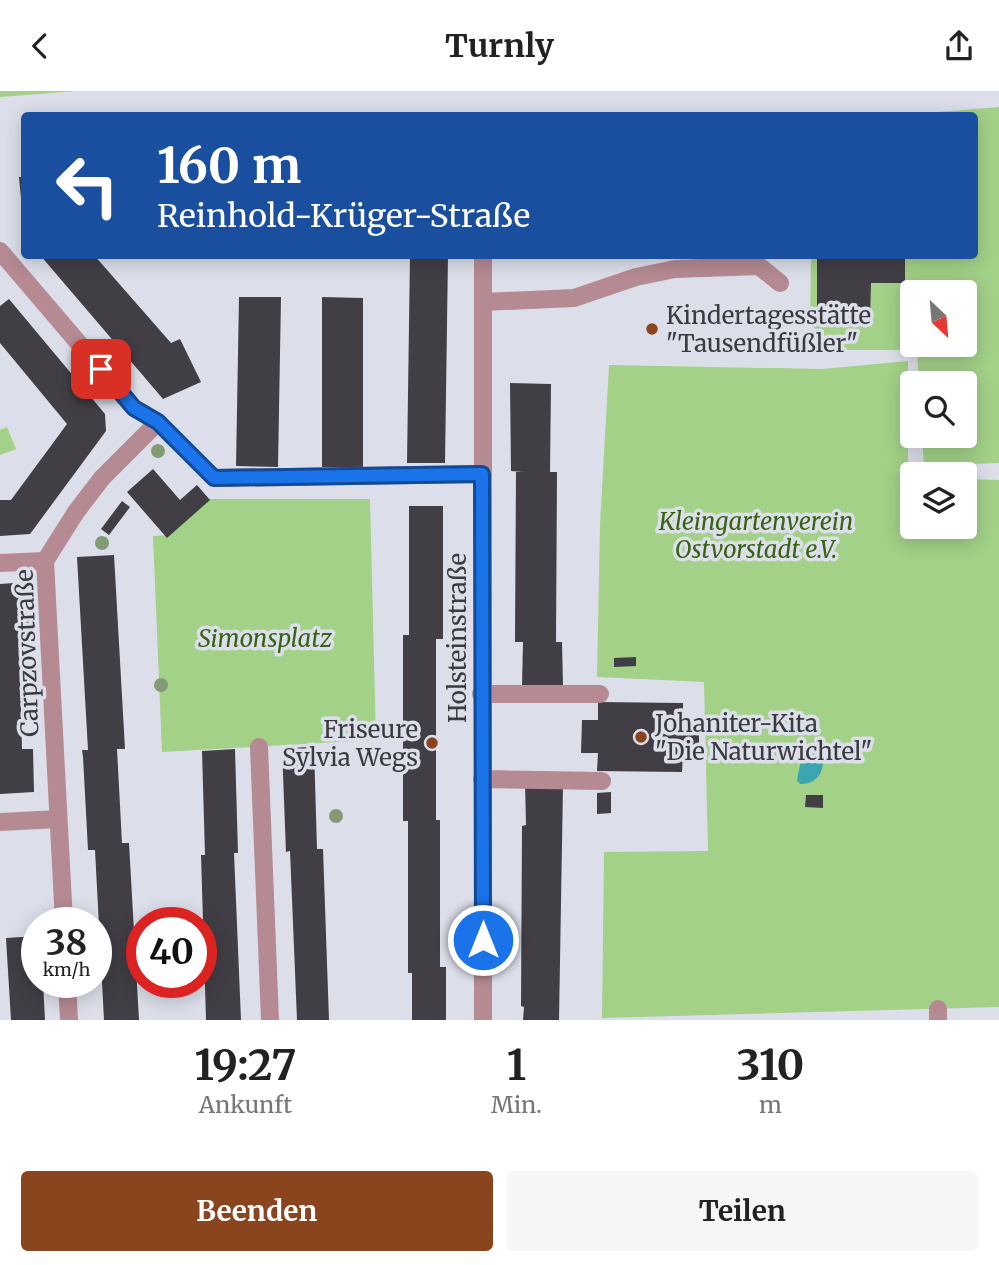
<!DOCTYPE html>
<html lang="de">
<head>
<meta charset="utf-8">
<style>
	:root { --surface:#fff; --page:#f6f6f6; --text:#222; --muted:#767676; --accent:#8a441e }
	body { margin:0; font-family:Merriweather,serif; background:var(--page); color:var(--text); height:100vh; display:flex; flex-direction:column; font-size:26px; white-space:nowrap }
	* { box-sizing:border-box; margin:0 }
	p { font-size:23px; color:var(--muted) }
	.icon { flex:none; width:38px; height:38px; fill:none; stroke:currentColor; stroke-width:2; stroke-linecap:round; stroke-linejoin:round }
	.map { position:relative; height:929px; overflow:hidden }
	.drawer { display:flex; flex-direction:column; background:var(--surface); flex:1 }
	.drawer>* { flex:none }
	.top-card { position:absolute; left:21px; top:21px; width:957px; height:147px; border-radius:7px; box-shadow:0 4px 18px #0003; background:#1a4fa0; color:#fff; overflow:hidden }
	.needle { width:46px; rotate:154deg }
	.fabs { position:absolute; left:900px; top:189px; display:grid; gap:14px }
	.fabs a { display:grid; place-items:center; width:77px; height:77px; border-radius:7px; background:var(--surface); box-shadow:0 4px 18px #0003; font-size:35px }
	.speed { position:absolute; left:21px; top:816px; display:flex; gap:14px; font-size:35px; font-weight:700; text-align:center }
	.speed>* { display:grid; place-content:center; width:91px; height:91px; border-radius:50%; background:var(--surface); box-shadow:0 4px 18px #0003; line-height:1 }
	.speed small { font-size:18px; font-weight:400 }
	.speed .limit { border:10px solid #d22; background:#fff; color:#111 }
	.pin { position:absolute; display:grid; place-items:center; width:60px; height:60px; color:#fff; margin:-30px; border-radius:14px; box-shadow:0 4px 10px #0006 }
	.me { position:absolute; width:77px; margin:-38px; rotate:0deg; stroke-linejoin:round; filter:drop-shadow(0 0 5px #0008) }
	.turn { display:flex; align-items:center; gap:24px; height:147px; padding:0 21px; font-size:32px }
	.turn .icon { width:91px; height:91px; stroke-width:2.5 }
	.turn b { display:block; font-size:49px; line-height:60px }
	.eta { display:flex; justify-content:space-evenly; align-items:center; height:119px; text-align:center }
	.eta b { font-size:42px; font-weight:700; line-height:49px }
	.action { display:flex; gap:14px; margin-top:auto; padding:14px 21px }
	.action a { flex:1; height:80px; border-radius:7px; background:var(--accent); color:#fff; font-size:28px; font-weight:700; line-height:80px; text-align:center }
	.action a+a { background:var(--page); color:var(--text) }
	header { display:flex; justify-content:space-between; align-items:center; height:91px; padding:0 21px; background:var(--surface); font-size:32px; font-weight:700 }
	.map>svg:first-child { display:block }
	.green { fill:#a3d188; fill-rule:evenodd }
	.water { fill:#3ba6b0 }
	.building { fill:#413e46 }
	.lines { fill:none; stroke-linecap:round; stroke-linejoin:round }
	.minor { stroke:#b58a92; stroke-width:18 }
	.tree { fill:#829b74 }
	.route-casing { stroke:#114b97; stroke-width:18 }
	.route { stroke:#1a73e8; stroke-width:12 }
	.poi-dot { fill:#8a441e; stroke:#dcdfea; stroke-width:2.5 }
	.labels { text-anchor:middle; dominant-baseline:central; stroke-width:7; stroke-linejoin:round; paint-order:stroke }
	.poi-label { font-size:24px; fill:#3a3b3f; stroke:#dcdfea; text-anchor:start }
	.park-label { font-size:24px; font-style:italic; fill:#386413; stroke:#dcdfea }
	.street-label { font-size:24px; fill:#3a3b3f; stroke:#dcdfea }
</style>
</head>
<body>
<header><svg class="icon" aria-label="back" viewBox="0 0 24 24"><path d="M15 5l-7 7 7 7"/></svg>Turnly<svg class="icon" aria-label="share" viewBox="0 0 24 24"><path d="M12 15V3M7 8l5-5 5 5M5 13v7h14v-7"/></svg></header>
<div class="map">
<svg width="999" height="929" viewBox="0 0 999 929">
	<rect width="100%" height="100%" fill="#dcdfea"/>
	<!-- green -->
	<path class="green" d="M0 0H77L0 6Z
		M999 16V372L924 375 922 345H964V292H919L917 259H844L810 234 811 165 975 164V24H902ZM912 201H964V254H912Z
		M908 270V387H912V436H964V388L999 389V916L602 927 604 761 708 760 704 591 597 586 600 434 609 274 822 278Z
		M7 336 16 358 0 364V339Z
		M208 408H370L376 649 162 661 153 445 167 444Z"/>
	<!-- water -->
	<path class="water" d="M809 659 821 661C827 677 818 694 800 693L797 689 802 664Z"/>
	<!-- building -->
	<path class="building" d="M19 86H24V128H23Z
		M40 164H94L171 252 180 248 201 291 163 308Z
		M410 164H448L445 372H407Z
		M817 164H905V192H871L870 228H817Z
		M239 206H281L278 376 236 375Z
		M322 206 363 207V376H322Z
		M9 208 105 323 106 340 30 443 0 445V409H11L67 333 0 252V215Z
		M510 292 551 293 550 381H557L556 551H562L563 594H522L523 551H515L516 381H523L511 380Z
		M153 378 180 409 197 394 210 409 167 447 127 401Z
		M122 410 130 416 109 444 101 438Z
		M409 415H443V548H436V729H440V876H446V929H412V882H408V730H403V544H409Z
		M114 464 125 658H117L122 752H129L139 929H104L95 759H88L83 666 82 659H88L77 466Z
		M28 491 30 537H19L22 658H33L34 701 0 703V493Z
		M636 566V575L614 576V567Z
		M598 611 683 612V630H699V663H683L682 681 597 680 598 662H581L582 629H598Z
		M314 656 317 758H323L329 929H297L290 760 286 761 282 657Z
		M235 658 238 762H234L241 929H206L201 764H205L202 660Z
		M525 692 563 694 559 929H523L524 916 521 915 522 735 526 734Z
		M611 701V722L597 723V702Z
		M806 704H823V717L805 716Z
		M37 845V891H43L45 929H11L6 847Z"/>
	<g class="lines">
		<!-- minor -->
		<path class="minor" d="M0 160 134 317 158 331 214 387 482 383
			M483 211 574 207 636 186 675 178 759 175 780 192
			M0 472 45 470
			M481 603H600
			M259 656 270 929
			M482 688 602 690
			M0 731 58 728
			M64 831 45 470 76 421 102 387 158 331
			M67 891 69 929
			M483 929V164
			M938 929V918"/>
	</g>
	<!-- trees -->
	<g class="tree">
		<circle cx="158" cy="360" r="7"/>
		<circle cx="102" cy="452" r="7"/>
		<circle cx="161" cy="594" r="7"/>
		<circle cx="336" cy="725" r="7"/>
	</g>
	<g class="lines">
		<defs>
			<path id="route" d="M101 278 134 317 158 331 214 387 482 383 483 849"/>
		</defs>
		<!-- route casing -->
		<use href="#route" class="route-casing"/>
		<!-- route -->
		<use href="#route" class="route"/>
	</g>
	<!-- markers -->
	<g class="poi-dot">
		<circle cx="652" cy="238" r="7"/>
		<circle cx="641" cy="646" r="7"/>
		<circle cx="432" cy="652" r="7"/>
	</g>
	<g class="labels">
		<!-- poi labels -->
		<g class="poi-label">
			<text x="666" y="224">Kindertagesstätte<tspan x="666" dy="28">"Tausendfüßler"</tspan></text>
			<text x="655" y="632">Johaniter-Kita<tspan x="655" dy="28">"Die Naturwichtel"</tspan></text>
			<text x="418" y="638" text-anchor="end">Friseure<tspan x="418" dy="28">Sylvia Wegs</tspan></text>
		</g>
		<!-- park labels -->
		<g class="park-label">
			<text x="756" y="430">Kleingartenverein<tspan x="756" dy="28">Ostvorstadt e.V.</tspan></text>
			<text x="265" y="547">Simonsplatz</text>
		</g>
		<!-- street labels -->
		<g class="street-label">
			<text transform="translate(457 547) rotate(-90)">Holsteinstraße</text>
			<text transform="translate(27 562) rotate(-92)">Carpzovstraße</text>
		</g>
	</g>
</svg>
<div class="fabs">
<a><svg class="needle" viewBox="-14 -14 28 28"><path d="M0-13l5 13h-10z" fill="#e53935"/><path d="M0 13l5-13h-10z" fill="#767676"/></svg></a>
<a><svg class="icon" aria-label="search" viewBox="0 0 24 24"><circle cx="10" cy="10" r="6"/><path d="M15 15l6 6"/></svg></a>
<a><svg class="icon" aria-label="layers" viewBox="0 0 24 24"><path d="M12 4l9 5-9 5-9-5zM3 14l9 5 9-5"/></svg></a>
</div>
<div class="speed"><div>38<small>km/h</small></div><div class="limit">40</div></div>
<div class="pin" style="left:101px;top:278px;background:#d93025"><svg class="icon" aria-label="arrive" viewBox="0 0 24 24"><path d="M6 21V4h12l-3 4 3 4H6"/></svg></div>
<svg class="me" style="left:483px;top:849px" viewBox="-20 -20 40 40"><circle r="17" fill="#1a73e8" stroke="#fff" stroke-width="3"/><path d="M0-11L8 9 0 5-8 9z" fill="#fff"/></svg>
<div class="top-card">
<div class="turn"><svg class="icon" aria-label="left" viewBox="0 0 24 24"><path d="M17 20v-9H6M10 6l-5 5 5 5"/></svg><div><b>160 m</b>Reinhold-Krüger-Straße</div></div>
</div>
</div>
<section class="drawer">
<div class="eta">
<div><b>19:27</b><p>Ankunft</p></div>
<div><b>1</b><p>Min.</p></div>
<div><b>310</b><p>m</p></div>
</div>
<div class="action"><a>Beenden</a><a>Teilen</a></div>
</section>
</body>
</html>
